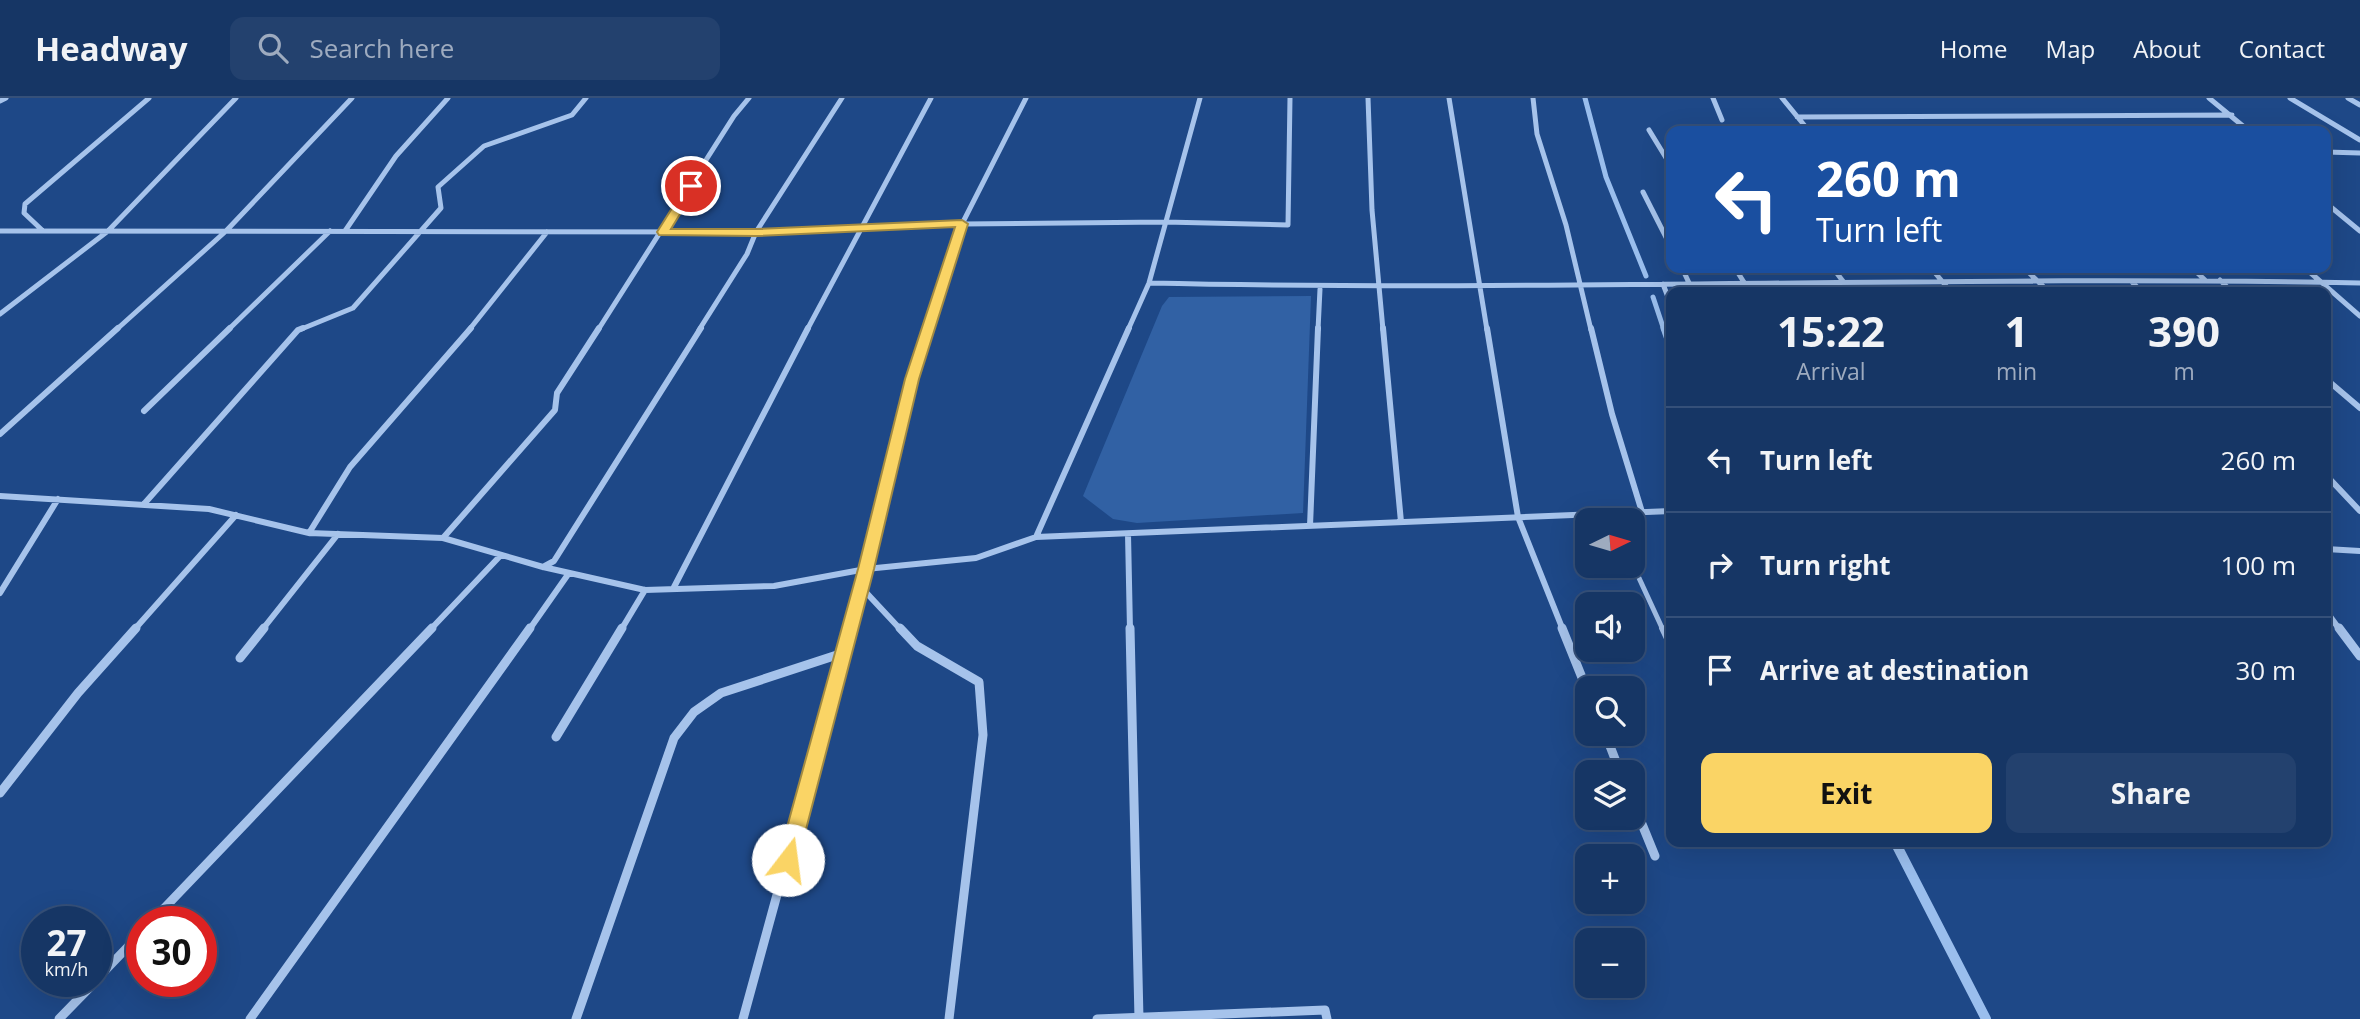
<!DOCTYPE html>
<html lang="en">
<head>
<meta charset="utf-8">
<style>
	:root { --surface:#163665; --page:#23416e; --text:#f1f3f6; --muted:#9eabbf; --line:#355079; --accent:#fad465 }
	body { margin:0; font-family:"Open Sans",sans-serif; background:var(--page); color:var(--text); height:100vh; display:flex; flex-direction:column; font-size:26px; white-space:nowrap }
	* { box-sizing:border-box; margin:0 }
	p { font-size:23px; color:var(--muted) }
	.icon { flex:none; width:38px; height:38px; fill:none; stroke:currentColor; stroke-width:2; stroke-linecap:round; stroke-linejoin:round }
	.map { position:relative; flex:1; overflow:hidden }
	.panel { position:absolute; left:1666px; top:189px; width:665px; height:560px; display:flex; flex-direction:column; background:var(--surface); border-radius:14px; box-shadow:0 7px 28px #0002,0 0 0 2px var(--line) }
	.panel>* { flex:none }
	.hud { position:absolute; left:1666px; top:28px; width:665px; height:147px; border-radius:14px; box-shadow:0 7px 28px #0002,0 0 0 2px var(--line); background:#1a4fa0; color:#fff; overflow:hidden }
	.needle { width:46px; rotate:85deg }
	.buttons { position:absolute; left:1575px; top:410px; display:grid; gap:14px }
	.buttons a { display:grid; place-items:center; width:70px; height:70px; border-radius:14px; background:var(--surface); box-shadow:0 7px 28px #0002,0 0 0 2px var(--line); font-size:35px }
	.speed { position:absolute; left:21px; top:808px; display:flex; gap:14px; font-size:35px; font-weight:700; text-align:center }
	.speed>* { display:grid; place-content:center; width:91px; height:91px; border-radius:50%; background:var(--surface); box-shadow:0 7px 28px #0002,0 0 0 2px var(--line); line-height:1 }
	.speed small { font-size:18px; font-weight:400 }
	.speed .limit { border:10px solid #d22; background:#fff; color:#111 }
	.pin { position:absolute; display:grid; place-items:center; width:60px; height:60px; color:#fff; margin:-30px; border:4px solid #fff; border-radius:50%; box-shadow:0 2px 7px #0007 }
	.me { position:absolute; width:77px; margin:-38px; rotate:15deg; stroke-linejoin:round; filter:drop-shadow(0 0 5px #0008) }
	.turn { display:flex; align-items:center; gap:24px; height:147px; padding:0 35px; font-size:32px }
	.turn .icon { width:91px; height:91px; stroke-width:2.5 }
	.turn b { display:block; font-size:49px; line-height:60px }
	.eta { display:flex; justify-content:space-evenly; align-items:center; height:119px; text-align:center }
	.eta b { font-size:42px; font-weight:700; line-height:49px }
	.cta { display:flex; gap:14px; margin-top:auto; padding:14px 35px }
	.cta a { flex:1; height:80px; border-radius:14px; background:var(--accent); color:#111; font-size:28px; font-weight:700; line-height:80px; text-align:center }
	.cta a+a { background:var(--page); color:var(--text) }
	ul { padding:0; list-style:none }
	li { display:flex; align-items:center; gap:21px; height:105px; padding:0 35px; border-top:2px solid var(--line) }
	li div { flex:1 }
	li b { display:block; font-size:26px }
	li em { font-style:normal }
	header { display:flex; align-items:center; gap:42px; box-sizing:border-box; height:98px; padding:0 35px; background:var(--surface); border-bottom:2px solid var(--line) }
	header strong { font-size:33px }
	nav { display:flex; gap:38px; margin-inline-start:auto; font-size:24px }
	.search { width:490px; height:63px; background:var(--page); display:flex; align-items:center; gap:18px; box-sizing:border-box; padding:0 24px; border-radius:14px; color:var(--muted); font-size:26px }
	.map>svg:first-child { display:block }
	.green { fill:#3161a4 }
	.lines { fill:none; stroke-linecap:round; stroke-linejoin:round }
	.stream-far2 { stroke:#9abeed; stroke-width:5 }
	.stream-far1 { stroke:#9abeed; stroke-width:7 }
	.stream { stroke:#9abeed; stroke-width:10 }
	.service-far1 { stroke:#a6c3eb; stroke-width:5 }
	.service { stroke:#a6c3eb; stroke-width:6 }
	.minor-far2 { stroke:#a6c3eb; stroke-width:5 }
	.minor-far1 { stroke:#a6c3eb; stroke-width:6 }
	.minor { stroke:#a6c3eb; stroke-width:9 }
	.route { fill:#fad465; stroke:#a28a42; stroke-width:2 }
</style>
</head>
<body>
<header>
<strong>Headway</strong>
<div class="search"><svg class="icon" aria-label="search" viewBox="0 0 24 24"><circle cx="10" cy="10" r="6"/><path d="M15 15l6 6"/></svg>Search here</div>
<nav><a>Home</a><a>Map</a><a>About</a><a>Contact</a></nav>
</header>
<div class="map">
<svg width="2360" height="921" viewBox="0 0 2360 921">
	<rect width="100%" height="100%" fill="#1e4887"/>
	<!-- green -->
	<path class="green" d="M1311 198 1303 415 1137 425 1113 421 1083 398 1162 208 1169 199Z"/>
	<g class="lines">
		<!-- stream-far2 -->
		<path class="stream-far2" d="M1585 0 1606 79 1646 178
			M1653 199 1664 232"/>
		<!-- stream-far1 -->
		<path class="stream-far1" d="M1664 230 1671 250"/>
		<!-- stream -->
		<path class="stream" d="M1895 744 1986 921"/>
		<!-- service-far1 -->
		<path class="service-far1" d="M1633 467 1663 532"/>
		<!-- service -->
		<path class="service" d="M1662 530 1671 549"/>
		<!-- minor-far2 -->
		<path class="minor-far2" d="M1368 0 1372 112 1383 232
			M1449 0 1487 232
			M1533 0 1537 36 1566 127 1591 232
			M1713 0 1722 22
			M1782 0 1809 33
			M2209 0 2249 33
			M2290 0 2360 42
			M2348 0 2360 7
			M0 3 6 0
			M1797 19 2232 17
			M1649 32 1671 68
			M2326 54 2360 55
			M1643 94 1671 149
			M2326 105 2360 133
			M42 132 24 115 25 106 149 0
			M0 133 756 134 962 126 1165 124 1288 127 1290 0
			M345 133 396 58 448 0
			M1682 170 1690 187
			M1735 170 1750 194
			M1833 170 1851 194
			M1931 170 1951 194
			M2024 170 2049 194
			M2192 170 2205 182
			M2305 170 2360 218
			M2220 182 2232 194
			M2132 184 2142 194
			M1149 185C1553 194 1956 177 2360 185
			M1663 186 1671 207
			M0 216 108 133 236 0
			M116 232 226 133 352 0
			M228 232 330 133
			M299 232 353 210 441 110 438 89 484 48 572 17 586 0
			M469 232 547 134
			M598 232 734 18 749 0
			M699 232 747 156 756 134 842 0
			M807 232 931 0
			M928 232 962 126 1026 0
			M1128 232 1149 185 1200 0
			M1318 232 1320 191"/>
		<!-- minor-far1 -->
		<path class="minor-far1" d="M1383 230 1401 424
			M1487 230 1518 419 1563 532
			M1591 230 1612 316 1642 414
			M2326 281 2360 310
			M144 313 230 230
			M0 336 118 230
			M2326 377 2360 413
			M0 398 209 411 309 435 443 440 543 469 645 492 774 488 866 471 976 460 1036 439 1671 413
			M144 406 298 232 303 230
			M1310 428 1318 230
			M309 435 350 369 471 230
			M1128 436 1130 532
			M1036 439 1129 230
			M443 440 555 312 557 295 599 230
			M2326 451 2360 453
			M543 469 554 463 701 230
			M861 489 901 532
			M673 491 808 230
			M0 495 58 401
			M2326 513 2340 532
			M134 532 236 417
			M262 532 338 436
			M430 532 501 457
			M529 532 569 475
			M621 532 645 492
			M849 532 912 281 929 230"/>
		<!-- minor -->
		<path class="minor" d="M900 530 917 548 979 584 983 637 949 921
			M1130 530 1139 921
			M1562 530 1587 592
			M2339 530 2360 558
			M240 560 264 530
			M1605 635 1620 674
			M556 639 622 530
			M0 695 78 595 136 530
			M1633 704 1655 758
			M151 824 432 530
			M96 882 142 834
			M59 921 95 884
			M250 921 530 530
			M576 921 674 640 694 614 721 595 843 555
			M743 921 850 530
			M1097 921 1325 912 1327 921"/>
	</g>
	<!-- route -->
	<path class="route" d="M691 84 697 88 671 131H756L962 122 968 126 919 281 874 471 798 762 795 768 788 771 781 768 778 762 858 471 905 281 955 129 756 138 659 137 657 134 686 88Z"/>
</svg>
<div class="buttons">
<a><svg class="needle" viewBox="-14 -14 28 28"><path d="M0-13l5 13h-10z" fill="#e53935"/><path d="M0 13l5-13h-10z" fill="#9eabbf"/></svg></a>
<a><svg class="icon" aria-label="sound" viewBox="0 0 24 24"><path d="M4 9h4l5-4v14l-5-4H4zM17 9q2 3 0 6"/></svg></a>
<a><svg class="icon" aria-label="search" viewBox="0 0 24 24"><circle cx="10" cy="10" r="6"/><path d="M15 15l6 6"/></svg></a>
<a><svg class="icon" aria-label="layers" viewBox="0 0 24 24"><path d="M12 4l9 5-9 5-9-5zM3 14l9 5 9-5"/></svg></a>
<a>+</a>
<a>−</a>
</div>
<div class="speed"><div>27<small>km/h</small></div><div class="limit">30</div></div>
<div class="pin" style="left:691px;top:88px;background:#d93025"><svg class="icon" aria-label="arrive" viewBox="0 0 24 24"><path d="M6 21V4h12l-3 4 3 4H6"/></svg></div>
<svg class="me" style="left:788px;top:762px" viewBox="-20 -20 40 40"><circle r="19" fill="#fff"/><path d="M0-13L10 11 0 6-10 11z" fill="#fad465"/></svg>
<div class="hud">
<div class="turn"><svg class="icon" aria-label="left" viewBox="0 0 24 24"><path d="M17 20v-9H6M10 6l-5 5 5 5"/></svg><div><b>260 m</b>Turn left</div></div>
</div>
<section class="panel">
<div class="eta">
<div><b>15:22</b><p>Arrival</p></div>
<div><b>1</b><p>min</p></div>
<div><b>390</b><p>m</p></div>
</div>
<ul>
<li><svg class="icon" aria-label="left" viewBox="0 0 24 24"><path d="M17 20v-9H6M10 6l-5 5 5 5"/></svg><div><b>Turn left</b></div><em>260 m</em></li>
<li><svg class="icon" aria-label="right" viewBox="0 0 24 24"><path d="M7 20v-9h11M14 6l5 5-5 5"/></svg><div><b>Turn right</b></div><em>100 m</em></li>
<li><svg class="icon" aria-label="arrive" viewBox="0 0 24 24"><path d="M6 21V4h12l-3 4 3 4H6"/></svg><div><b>Arrive at destination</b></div><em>30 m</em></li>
</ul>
<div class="cta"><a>Exit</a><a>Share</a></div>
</section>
</div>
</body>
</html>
